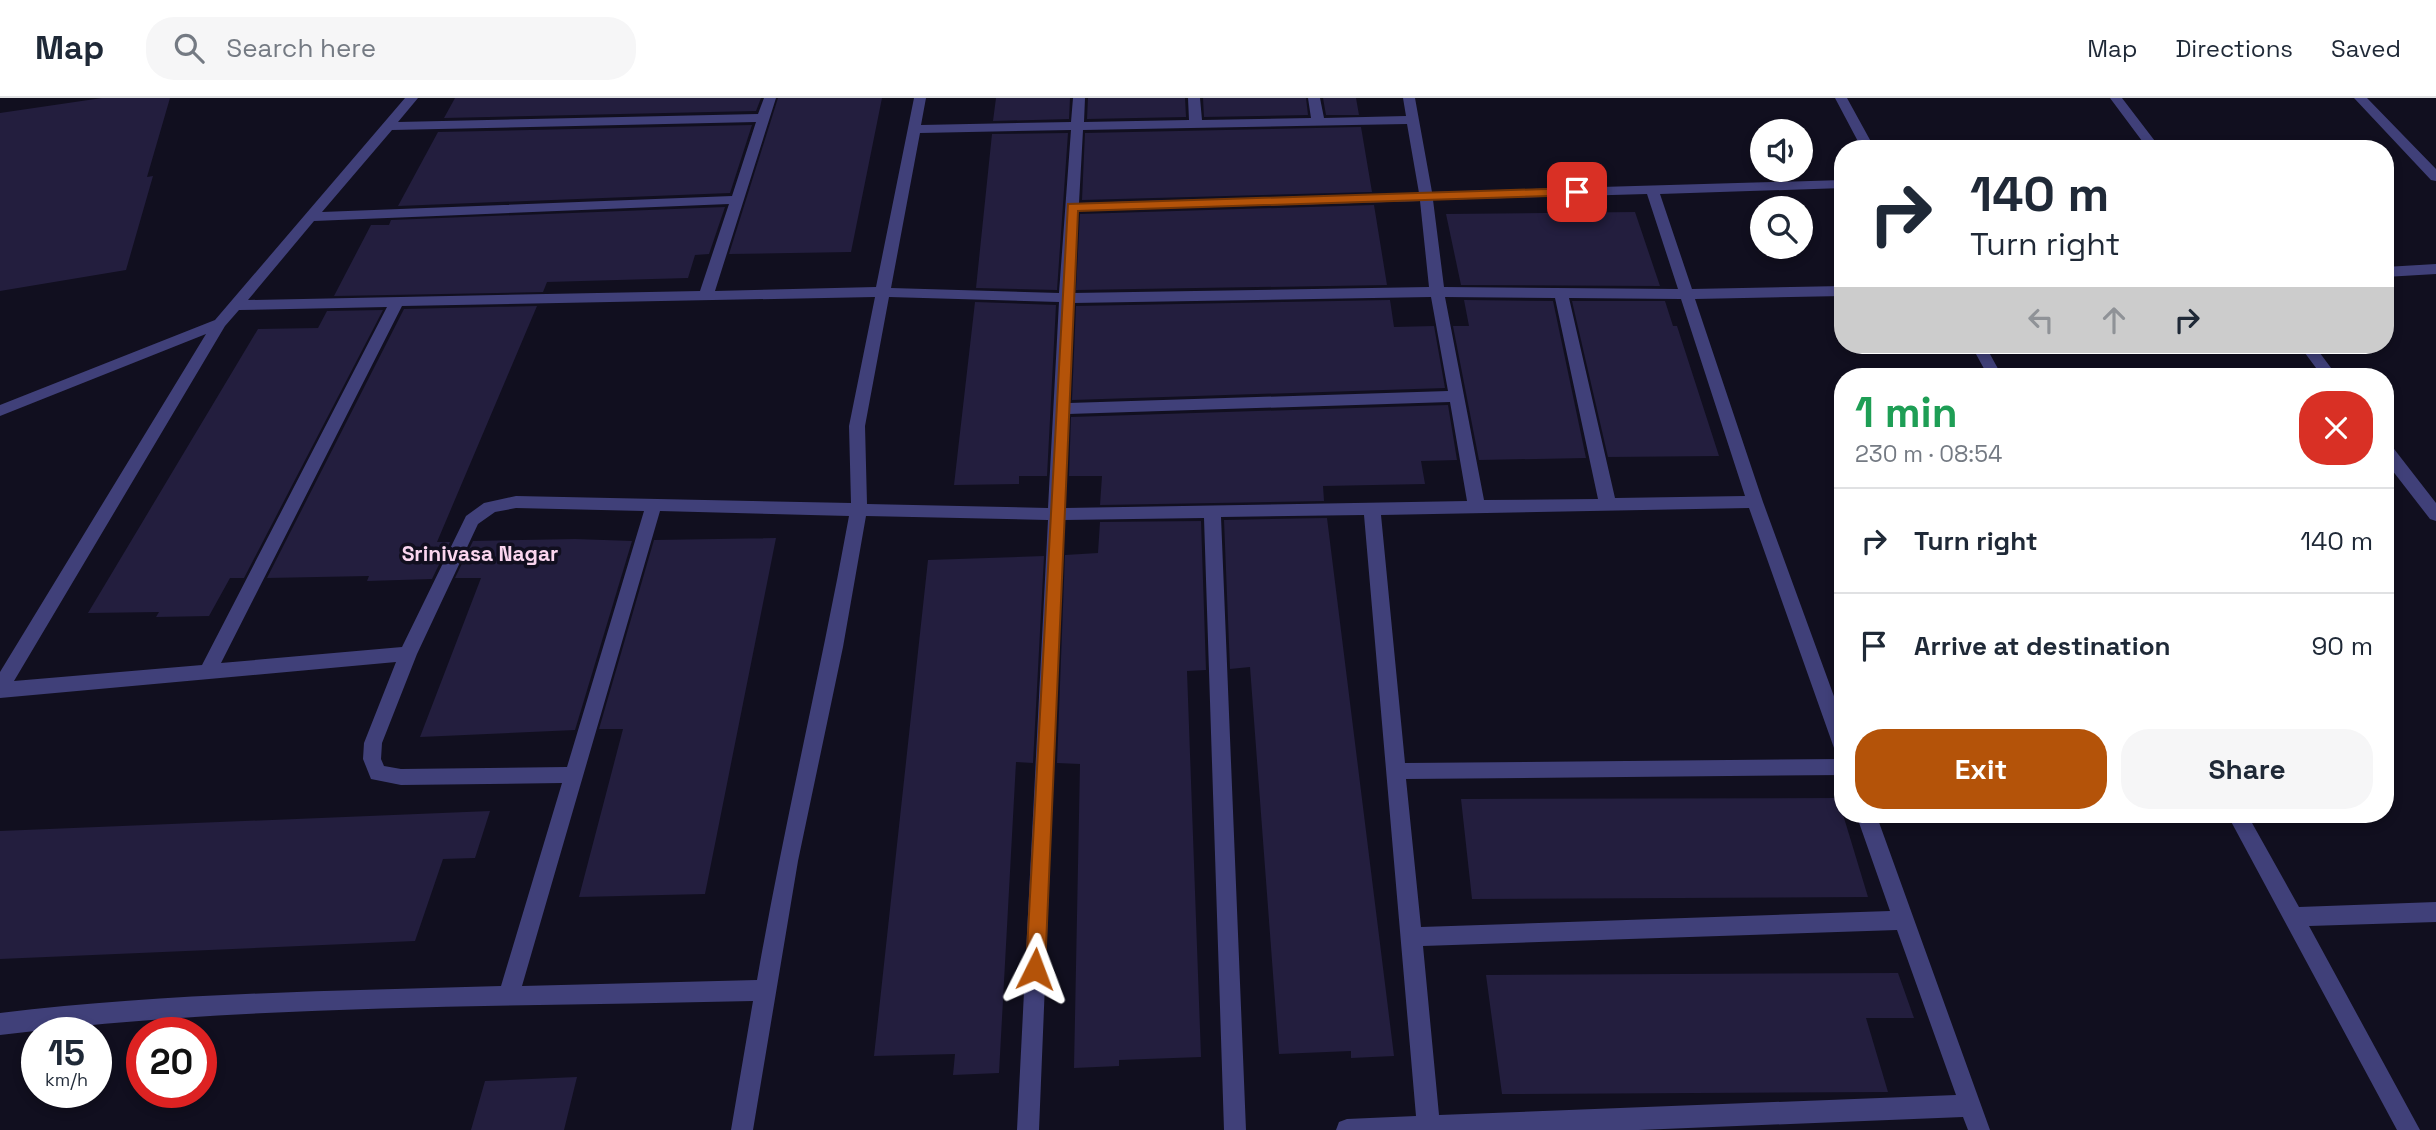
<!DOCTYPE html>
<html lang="en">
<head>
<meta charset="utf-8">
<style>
	:root { --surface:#fff; --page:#f6f6f7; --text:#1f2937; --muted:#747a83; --line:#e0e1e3; --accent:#b45309 }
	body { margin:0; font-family:"Space Grotesk",sans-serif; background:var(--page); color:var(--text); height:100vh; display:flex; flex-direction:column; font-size:26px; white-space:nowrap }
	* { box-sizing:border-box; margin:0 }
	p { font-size:23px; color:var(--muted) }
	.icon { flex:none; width:38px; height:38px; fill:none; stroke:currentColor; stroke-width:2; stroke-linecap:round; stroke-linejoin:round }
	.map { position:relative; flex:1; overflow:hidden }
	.details { position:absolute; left:1834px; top:270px; width:560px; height:455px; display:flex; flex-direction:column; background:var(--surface); border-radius:28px; box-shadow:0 4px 10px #0003 }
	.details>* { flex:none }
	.top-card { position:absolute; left:1834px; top:42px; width:560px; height:214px; border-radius:28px; box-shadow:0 4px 10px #0003; background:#fff; color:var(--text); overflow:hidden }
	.fabs { position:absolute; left:1750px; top:21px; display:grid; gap:14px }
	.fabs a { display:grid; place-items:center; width:63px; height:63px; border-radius:50%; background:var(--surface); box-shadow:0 4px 10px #0003; font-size:35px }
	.speed { position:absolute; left:21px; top:919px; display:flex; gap:14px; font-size:35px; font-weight:700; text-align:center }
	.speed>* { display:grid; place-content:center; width:91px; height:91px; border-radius:50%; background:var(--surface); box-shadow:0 4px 10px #0003; line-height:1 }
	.speed small { font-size:18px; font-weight:400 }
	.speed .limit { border:10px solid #d22; background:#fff; color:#111 }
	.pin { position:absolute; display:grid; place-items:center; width:60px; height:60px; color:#fff; margin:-30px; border-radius:14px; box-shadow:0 4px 10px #0006 }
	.me { position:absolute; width:77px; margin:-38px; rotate:3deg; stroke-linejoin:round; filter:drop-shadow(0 0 5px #0008) }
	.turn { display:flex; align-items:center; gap:24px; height:147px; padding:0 21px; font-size:32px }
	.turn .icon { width:91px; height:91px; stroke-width:2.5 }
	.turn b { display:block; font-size:49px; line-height:60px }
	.lanes { display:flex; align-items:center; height:66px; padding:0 21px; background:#0003; justify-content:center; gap:35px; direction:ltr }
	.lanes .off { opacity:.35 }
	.round { display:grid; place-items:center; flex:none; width:74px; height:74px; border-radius:28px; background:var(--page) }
	.head { display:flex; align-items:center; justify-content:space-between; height:119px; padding:0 21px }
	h1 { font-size:42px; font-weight:700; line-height:52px; color:#1e9e55 }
	.action { display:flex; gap:14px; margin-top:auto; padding:14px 21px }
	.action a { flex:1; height:80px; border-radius:28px; background:var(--accent); color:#fff; font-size:28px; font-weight:700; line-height:80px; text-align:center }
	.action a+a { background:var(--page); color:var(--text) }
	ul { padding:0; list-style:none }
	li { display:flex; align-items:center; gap:21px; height:105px; padding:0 21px; border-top:2px solid var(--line) }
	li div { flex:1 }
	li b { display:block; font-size:26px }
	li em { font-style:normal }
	header { display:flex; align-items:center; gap:42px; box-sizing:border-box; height:98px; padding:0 35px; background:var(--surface); border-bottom:2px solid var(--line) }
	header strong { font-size:33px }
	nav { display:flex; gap:38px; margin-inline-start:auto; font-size:24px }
	.search { width:490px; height:63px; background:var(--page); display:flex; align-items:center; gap:18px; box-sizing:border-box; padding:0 24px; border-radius:28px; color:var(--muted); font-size:26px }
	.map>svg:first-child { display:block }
	.building { fill:#231e3e }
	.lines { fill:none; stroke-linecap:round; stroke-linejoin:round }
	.minor { fill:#404079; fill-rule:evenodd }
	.route { fill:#b45309; stroke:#753606; stroke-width:2 }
	.labels { text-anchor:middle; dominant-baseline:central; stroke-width:7; stroke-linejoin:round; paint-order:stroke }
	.neighbourhood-label { font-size:21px; font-weight:bold; fill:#fad5ee; stroke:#110f1f }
</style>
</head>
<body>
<header>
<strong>Map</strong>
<div class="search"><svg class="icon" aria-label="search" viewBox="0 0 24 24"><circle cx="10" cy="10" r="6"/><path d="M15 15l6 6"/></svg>Search here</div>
<nav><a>Map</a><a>Directions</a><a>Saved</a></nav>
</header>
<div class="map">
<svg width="2436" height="1032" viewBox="0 0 2436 1032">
	<rect width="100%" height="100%" fill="#110f1f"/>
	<!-- building -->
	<path class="building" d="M102 0H170L147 79 153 78 126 172 0 193V15Z
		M455 0H761L756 13 444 20Z
		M778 0H882L851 154 729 156Z
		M996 0H1070L1069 21 993 23Z
		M1088 0H1185L1186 19 1087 21Z
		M1203 0H1306L1308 17 1204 19Z
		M1323 0H1356L1359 17H1326Z
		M752 27 730 95 398 108 438 34Z
		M1361 29 1372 94 1082 102 1085 35Z
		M1068 35 1057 192 976 190 992 36Z
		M1374 107 1387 187 1076 192 1080 116Z
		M725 109 709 156 695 157 688 180 547 184 543 194 334 198 371 127H389L391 122Z
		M1635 114 1660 188 1461 187 1446 116Z
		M1390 202 1394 229 1434 228 1445 290 1072 302 1076 208Z
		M1464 202 1553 203 1586 360 1479 362 1453 228H1469Z
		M1572 203H1665L1673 228H1677L1719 358 1608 359Z
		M975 204 1056 207 1047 378H1019V386L954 387Z
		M537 208 437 444H450L432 481 367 483 369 478 267 480 404 211Z
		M383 212 244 480H230L209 518 156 519 159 514 88 515 258 231 318 230 327 213Z
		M1448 307 1457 362 1421 363 1425 386 1323 388 1324 403 1100 407 1102 378H1069L1071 319Z
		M1327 420 1394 958 1351 960V953L1279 956 1250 569 1230 571 1224 422Z
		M1201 423 1206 572 1187 573 1201 959 1119 962V968L1074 970 1080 666 1057 665 1065 457 1098 455 1100 424Z
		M776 440 705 796 579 799 623 631H599L654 442Z
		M575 441 632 443 575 632 420 639 481 480H455L473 443Z
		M1044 458 1033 665 1016 664 999 975 953 977 955 956 874 958 928 462Z
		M1838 700 1868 799 1472 801 1461 701Z
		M490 713 475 760 443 761 415 843 0 861V733Z
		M1898 875 1914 920H1866L1888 994 1502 996 1486 877Z
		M577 979 564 1032H471L485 983Z"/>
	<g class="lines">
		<!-- minor -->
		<path class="minor" d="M405 0H418L398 24 758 16 764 0H776L715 193 876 189 914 0H926L921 27 1071 24 1073 0H1085L1084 24 1189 22 1188 0H1200L1202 22 1311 20 1308 0H1320L1324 20 1406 18 1403 0H1415L1432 94 1843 82V90L1660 96 1692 191 1843 188V198L1695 201 1763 404 1843 623V658L1836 656 1834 650 1749 410 1381 417 1405 665 1843 661V677L1406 681 1421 829 1890 813 1856 716H1876L1990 1032H1968L1963 1019 1639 1032H1336L1339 1024 1347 1021 1416 1018 1364 417 1221 419 1246 1032H1224L1204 420 1064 422 1039 1032H1017L1048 422 866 418 843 549 798 763 753 1032H731L753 903C502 909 249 906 0 937V915C167 895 333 893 501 888L562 685 401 687 371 681 363 661 364 645 396 564 0 600V574L206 236 0 318V307L215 222ZM756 24 732 98 322 114 392 32ZM1407 26 1419 95 1079 105 1083 32ZM1071 32 1059 195 891 190 920 35ZM1647 96 1678 191 1444 189 1433 102ZM1420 103 1429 189 1073 195 1078 113ZM729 106 700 193 248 202 314 123ZM875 199 849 328 851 405 516 398 484 405 466 418 402 549 221 565 402 208ZM889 199 1059 204 1048 410 867 406 865 328ZM1431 199 1448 293 1069 305 1073 205ZM1445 199 1555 200 1598 401 1484 402ZM1569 200 1681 201 1745 398 1615 400ZM387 209 202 567 14 583 225 228 239 212ZM1450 304 1467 403 1065 410 1068 316ZM516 410 644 413 567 669 401 671 384 668 381 661 382 645 417 556 478 426 495 414ZM660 413 849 418C821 573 784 726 757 882L522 888ZM1897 832 1956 997 1439 1017 1423 848Z
			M1835 0H1847L1875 51H1862Z
			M2110 0H2122L2161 51H2148Z
			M2354 0H2367L2436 71V83L2431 82Z
			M2436 166V176L2385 179V169Z
			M1971 247H1985L2002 278H1988Z
			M2299 247H2314L2337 278H2322Z
			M2385 345 2391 347 2436 405V423L2430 421 2385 363Z
			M2227 716H2247L2299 809 2436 804V824L2309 828 2420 1032H2397Z"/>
	</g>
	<!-- route -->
	<path class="route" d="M1577 90 1583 94 1581 97 1078 113 1045 871 1042 878 1035 880 1029 878 1026 871 1068 106Z"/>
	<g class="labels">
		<!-- neighbourhood labels -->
		<g class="neighbourhood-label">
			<text x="480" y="455">Srinivasa Nagar</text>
		</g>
	</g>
</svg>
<div class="fabs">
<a><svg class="icon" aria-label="sound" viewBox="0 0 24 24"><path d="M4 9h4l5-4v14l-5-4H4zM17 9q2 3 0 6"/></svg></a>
<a><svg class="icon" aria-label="search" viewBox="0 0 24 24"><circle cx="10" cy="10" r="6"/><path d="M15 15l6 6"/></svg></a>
</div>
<div class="speed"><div>15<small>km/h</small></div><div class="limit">20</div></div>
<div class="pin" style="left:1577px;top:94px;background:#d93025"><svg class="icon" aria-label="arrive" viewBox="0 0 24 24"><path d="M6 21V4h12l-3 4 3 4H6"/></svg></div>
<svg class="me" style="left:1035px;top:871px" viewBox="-20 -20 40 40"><path d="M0-17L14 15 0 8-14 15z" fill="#b45309" stroke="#fff" stroke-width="4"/></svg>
<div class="top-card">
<div class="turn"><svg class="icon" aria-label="right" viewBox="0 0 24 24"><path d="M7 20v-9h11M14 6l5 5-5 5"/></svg><div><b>140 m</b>Turn right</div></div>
<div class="lanes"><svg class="icon off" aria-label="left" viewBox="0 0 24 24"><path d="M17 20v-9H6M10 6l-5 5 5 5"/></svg><svg class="icon off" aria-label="ahead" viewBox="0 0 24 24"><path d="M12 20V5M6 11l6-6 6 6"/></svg><svg class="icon" aria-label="right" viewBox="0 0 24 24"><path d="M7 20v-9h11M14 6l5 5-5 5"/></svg></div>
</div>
<section class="details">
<div class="head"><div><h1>1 min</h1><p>230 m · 08:54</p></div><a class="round" style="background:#d93025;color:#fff"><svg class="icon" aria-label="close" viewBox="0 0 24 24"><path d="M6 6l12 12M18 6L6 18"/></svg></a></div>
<ul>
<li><svg class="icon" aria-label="right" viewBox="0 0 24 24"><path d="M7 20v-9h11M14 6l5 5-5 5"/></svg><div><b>Turn right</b></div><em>140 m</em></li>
<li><svg class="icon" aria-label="arrive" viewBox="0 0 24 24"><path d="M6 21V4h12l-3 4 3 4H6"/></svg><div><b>Arrive at destination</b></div><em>90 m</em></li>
</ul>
<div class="action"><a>Exit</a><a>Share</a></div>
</section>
</div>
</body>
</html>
